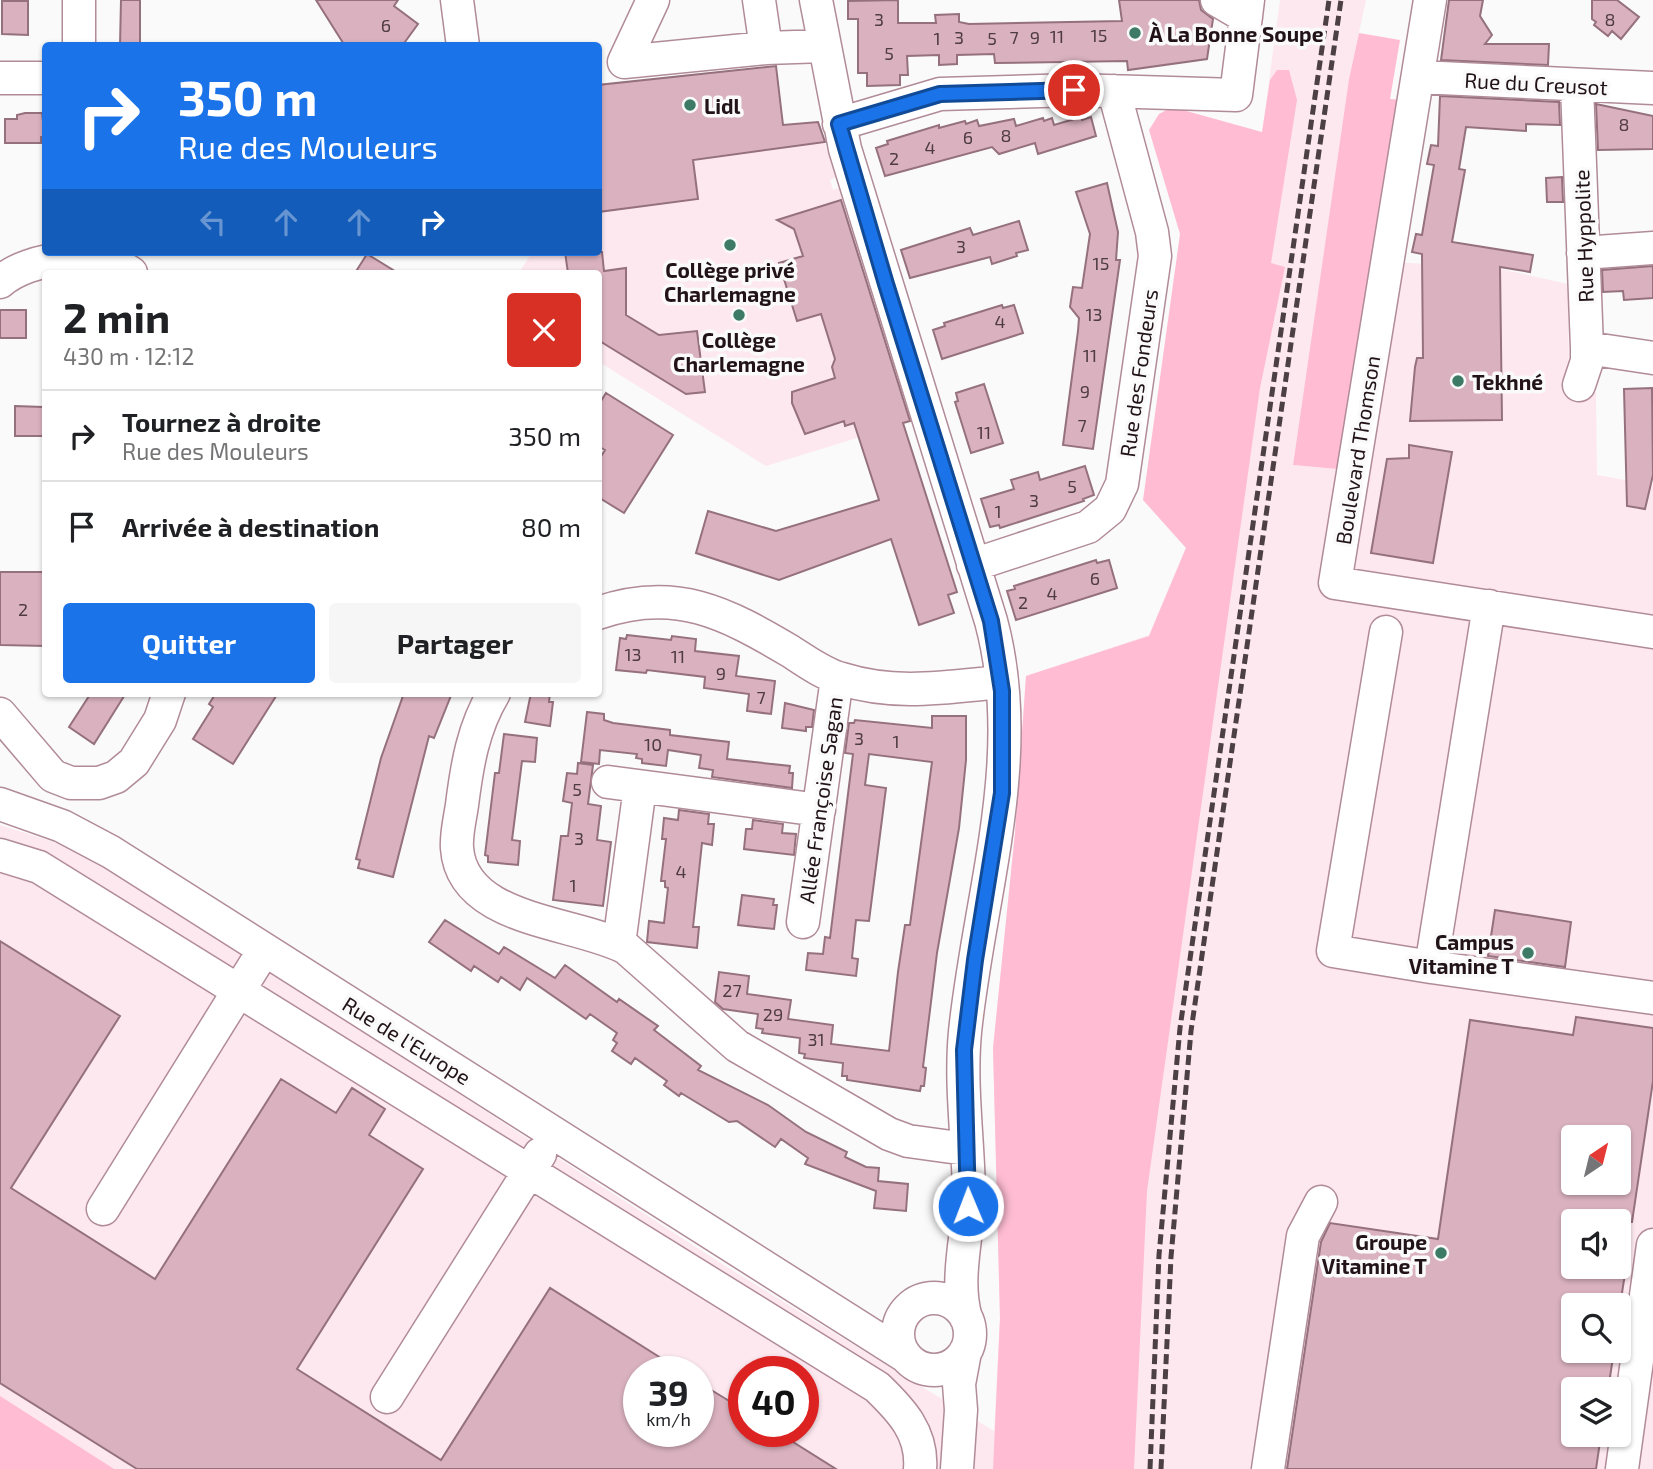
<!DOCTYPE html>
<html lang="fr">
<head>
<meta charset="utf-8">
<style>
	:root { --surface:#fff; --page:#f6f6f6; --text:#202124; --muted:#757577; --line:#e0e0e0; --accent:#1a73e8 }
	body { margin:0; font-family:"Exo 2",sans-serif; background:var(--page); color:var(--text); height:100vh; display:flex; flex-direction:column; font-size:26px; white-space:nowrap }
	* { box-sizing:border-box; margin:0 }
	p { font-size:23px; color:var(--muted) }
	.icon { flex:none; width:38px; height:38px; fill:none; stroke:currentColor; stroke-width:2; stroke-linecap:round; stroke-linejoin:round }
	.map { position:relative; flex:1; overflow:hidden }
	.details { position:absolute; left:42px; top:270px; width:560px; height:427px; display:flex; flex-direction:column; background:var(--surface); border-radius:7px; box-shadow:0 2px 5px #0004 }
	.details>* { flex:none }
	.hud { position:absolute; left:42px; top:42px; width:560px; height:214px; border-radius:7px; box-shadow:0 2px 5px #0004; background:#1a73e8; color:#fff; overflow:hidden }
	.needle { width:46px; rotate:35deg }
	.buttons { position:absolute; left:1561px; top:1125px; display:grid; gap:14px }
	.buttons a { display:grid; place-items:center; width:70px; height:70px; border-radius:7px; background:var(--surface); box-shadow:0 2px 5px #0004; font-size:35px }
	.speed { position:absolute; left:623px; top:1356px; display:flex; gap:14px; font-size:35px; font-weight:700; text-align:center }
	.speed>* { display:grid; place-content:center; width:91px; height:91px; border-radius:50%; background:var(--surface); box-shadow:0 2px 5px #0004; line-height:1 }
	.speed small { font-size:18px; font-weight:400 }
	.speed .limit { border:10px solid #d22; background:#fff; color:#111 }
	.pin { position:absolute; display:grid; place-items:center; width:60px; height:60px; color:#fff; margin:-30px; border:4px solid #fff; border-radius:50%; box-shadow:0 2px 7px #0007 }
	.me { position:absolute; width:77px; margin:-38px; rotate:359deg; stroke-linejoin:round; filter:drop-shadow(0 0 5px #0008) }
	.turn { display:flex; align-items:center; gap:24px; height:147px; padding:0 21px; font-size:32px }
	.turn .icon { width:91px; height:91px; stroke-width:2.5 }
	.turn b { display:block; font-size:49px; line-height:60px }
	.lanes { display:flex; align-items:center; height:66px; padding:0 21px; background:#0003; justify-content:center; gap:35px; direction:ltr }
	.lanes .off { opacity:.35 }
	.round { display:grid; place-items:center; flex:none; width:74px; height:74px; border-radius:7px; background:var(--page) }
	.headline { display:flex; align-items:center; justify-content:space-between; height:119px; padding:0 21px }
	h1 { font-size:42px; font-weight:700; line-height:52px }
	.action { display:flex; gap:14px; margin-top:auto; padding:14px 21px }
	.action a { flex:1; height:80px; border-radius:7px; background:var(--accent); color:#fff; font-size:28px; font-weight:700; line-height:80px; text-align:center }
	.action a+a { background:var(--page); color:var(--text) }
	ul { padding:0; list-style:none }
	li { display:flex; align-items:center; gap:21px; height:91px; padding:0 21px; border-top:2px solid var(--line) }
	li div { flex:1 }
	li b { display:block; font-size:26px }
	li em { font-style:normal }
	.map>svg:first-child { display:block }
	.built { fill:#fde8ef; fill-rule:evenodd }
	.green { fill:#ffbcd3 }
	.building { fill:#dab2bf; stroke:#95707d; stroke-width:2; fill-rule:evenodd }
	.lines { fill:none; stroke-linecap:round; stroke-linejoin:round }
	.minor-casing { stroke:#b18b98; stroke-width:35 }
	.minor { stroke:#fff; stroke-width:32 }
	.rail { stroke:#4c4044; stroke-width:5; stroke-dasharray:10 5; stroke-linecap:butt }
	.route-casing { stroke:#114b97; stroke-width:18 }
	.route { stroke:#1a73e8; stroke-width:12 }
	.poi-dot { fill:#3d7b67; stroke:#fafafa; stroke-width:2.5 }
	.labels { text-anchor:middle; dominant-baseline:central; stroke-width:7; stroke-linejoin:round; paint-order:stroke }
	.number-label { font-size:18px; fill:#4f3b42 }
	.poi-label { font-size:21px; font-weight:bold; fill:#211318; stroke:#fafafa; text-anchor:start }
	.street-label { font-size:21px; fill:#211318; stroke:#fafafa }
</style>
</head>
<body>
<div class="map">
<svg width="1653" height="1469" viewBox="0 0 1653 1469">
	<rect width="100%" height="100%" fill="#fafafa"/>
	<!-- built -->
	<path class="built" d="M1280 0H1366L1349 79 1293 465 1337 469 1380 261 1501 269 1568 284 1569 385 1596 392 1597 475 1653 485V1469H0V825L82 851 727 1267 994 1431 1000 1318 993 1048 1015 833 1026 676 1149 635 1186 547 1262 132ZM1573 1138H1619V1183H1573ZM1573 1222H1619V1267H1573ZM1573 1306H1619V1351H1573ZM639 1372H698V1432H639ZM744 1372H803V1432H744ZM1573 1390H1619V1435H1573Z
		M818 122 836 177 830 180 833 190 839 188 912 421 766 466 599 362 598 273H519L532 252H598L599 150Z"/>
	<!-- green -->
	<path class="green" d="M1359 33 1400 40 1390 99 1403 100 1380 261 1337 469 1293 465 1349 79Z
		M1277 70H1289L1297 100 1271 263 1285 267 1260 388 1147 1191 1134 1469H993L1000 1318 993 1048 1015 833 1026 676 1149 636 1186 548 1143 500 1180 234 1149 130 1159 114 1172 107 1262 132 1270 80Z
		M0 1396 114 1469H0Z"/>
	<!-- building -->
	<path class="building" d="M121 0H140V46H120Z
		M316 0H398L394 6 418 24 402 46H345Z
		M898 0V23H936L935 15 959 14V22L969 24 1122 21 1119 0H1199L1201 10 1213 19 1207 59 1128 70 1127 61 995 63 994 54 957 55V64L939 65V55L907 56 908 75H900V85L867 86V73H858V19H848V1Z
		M1449 0H1483L1480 16 1492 35 1485 44H1549L1548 65 1441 60Z
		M1592 0H1617L1639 17 1621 39 1612 31 1608 36 1594 25 1596 22 1592 19Z
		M2 1H28V35L2 34Z
		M776 66 783 125 818 122 825 142 693 160 698 199 598 212V85Z
		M1440 96 1559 102 1560 125 1526 124V131L1466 127 1459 169 1465 170 1452 242 1533 255 1530 272 1500 267 1502 420 1410 421 1415 367 1417 358H1423L1422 254 1412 252 1416 234 1422 235 1425 217 1434 165 1427 164 1431 145 1438 146Z
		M1596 104 1653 116V149L1598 150Z
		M25 113H42L45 137H41V143H5V119H17V115Z
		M1081 117 1082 120 1091 117 1096 136 1038 154 1035 143 999 154 992 147 885 176 876 148 888 144 887 141 939 125V128L965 121 966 124 977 120 979 126 1014 119 1016 126 1043 118 1044 121 1052 118 1054 125Z
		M1562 177 1563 202H1547L1546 178Z
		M1107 183 1118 232 1116 260H1120L1093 449 1063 445 1078 331 1079 318 1070 307 1073 287 1082 288 1090 234 1076 192Z
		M841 200 910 421 903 423 957 592 948 595 954 613 919 625 891 539 779 580 696 553 708 511 776 531 879 500 854 423 845 426 844 421 805 434 792 403V392L835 378 832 367 835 359 821 314 797 321 779 263 803 256 794 229 777 220Z
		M1019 221 1028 250 1016 253 1017 256 992 264 990 257 910 278 901 250 970 228 973 235Z
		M565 252H602L604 271 626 268V315L659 335 697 331 705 392 686 394 598 340V273H568Z
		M367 254 398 273H355Z
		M1653 266V298L1624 300 1623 291 1603 292 1602 270Z
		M1002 305 1003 308 1014 305 1023 333 942 359 933 330 945 326 944 323Z
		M0 310H26V338H0Z
		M984 384 1003 443 971 453 955 402 958 401 956 393Z
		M1652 388 1653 475 1645 509 1627 506 1624 389Z
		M606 393 673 435 624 513 598 497V461L605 450 598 446V406Z
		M15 406 43 407V436H15Z
		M1409 445 1452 452 1433 563 1371 553 1387 459 1409 458Z
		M1085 466 1094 495 1083 499 1084 501 1000 528 999 525 990 527 981 499 1014 489 1011 480 1038 472 1040 480Z
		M1096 560 1097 563 1109 560 1117 588 1016 620 1007 591 1015 589 1014 586Z
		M0 572H46V646L0 645Z
		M627 635 671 640 672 636 696 639 695 651 739 656 736 676 775 681 771 714 747 711 749 694 704 688 705 677 647 670 646 673 616 670 620 638 626 639Z
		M91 693H126L94 744 69 727Z
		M216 693H278L233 764 193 739 213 707 209 704Z
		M404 693H452L434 738 429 736 393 877 358 868 360 860 356 859 381 758Z
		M531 693H550L549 702H553L550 726 525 722Z
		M785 703 814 710 812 727H806V731L782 728Z
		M587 712 604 714V720L613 723 670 730V735L729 742 727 759 790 766 789 773H793L792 788 712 777 713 770 699 768 701 755 668 750 666 766 642 763V759L636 758 637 754 600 750 599 764 581 762Z
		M932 716H966V760L959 828 937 953 923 1067 926 1068 924 1086H921L920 1091 847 1080V1076H842L843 1063 804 1058 805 1054 799 1053 800 1038 762 1033 763 1029 756 1028 758 1014 723 1009 715 1002 719 972 749 976 747 994 791 1000 788 1019 833 1025 831 1044 889 1051 898 972 905 925H910L932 762 869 754 865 785 886 788 869 921 856 920 852 958 858 959 856 976 806 970 808 953 823 954 825 937 830 938 853 754 845 753 849 723H854L855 720 932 728Z
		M504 734 537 738 535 762 522 761 512 840 520 841 518 865 488 862V856L485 855 495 773H499Z
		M578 763 593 765 588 804 601 806 597 840 611 842 603 906 553 900 561 836H568L572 803 563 801 567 773 577 774Z
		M679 810 709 814 708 824H714L712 845 702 843 693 927H699L697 948 647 942 649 921 664 923 668 888 665 887V881H661L666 839H662L664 818 678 820Z
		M753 820 783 824 782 833 796 834 794 855 744 849 746 829H752Z
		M742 895 774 899 773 905H777L774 929 738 925Z
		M1495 910 1571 922 1565 967 1488 956Z
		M445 920 499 954 504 947 555 978 565 965 617 1002 619 999 658 1026 654 1030 701 1066 698 1070 768 1105 806 1132 847 1152 845 1157 866 1167 879 1168 878 1181 908 1184 906 1211 874 1208 876 1191 805 1164 808 1158 781 1139 775 1147 737 1121 729 1122 681 1093 679 1096 664 1085 667 1081 635 1058 631 1064 612 1051 617 1043 613 1040 617 1033 590 1014 586 1019 527 978 520 990 501 977 498 982 474 966 471 971 429 942Z
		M0 941 120 1016 11 1188 155 1279 281 1079 336 1113 352 1088 385 1109 369 1135 423 1169 297 1369 441 1460 550 1288 683 1372H639V1432H698V1382L744 1410V1432H777L836 1469H137L0 1383Z
		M1576 1017 1653 1028V1081L1632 1222H1573V1267H1626L1620 1306H1573V1351H1614L1608 1390H1573V1435H1601L1596 1469H1287L1321 1242 1330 1223 1438 1239 1470 1020 1573 1035ZM1573 1138H1619V1183H1573Z"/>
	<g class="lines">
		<defs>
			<path id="minor" d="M457 0 463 46
				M653 0 624 62 766 48 824 46
				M759 0 766 48
				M816 0 845 149 991 621C1028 758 979 895 965 1032 960 1085 968 1138 969 1192 969 1233 954 1278 966 1318
				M1217 0 1246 17
				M1430 0 1335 583 1653 632
				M79 46V0
				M1419 77 1653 88
				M0 78H46
				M1577 86 1587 348V361L1579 385
				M839 124 940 94 1074 90 1236 95 1248 0
				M1583 253 1653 248
				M0 282C30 256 98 249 131 273
				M1587 348 1653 358
				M973 565 1088 527 1110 509 1122 484 1155 256 1152 232 1114 91
				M1489 606 1431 967 1653 998
				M598 613C675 586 726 613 790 651 806 661 823 674 842 679 895 696 947 687 1001 682
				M1386 632 1333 951 1431 967
				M494 693C473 728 467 765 462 805 460 819 456 834 457 848 462 922 575 921 626 948L737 1046 889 1134 908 1141 966 1149
				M0 714 53 776 71 783H99L116 777 134 762 160 720 169 693
				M608 782 819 810
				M0 804 62 826 111 852 905 1356
				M0 855 39 867 877 1387C901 1410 923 1433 920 1469
				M803 922 837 678
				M619 944 640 787
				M103 1209 264 950
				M898 1334a36 36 0 1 1 72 0a36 36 0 1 1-72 0Z
				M387 1397 540 1154
				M957 1469 961 1410 959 1384 965 1352
				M1268 1469 1303 1236 1321 1202
				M1622 1469 1653 1245"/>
		</defs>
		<!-- minor casing -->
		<use href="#minor" class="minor-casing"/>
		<!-- minor -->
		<use href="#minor" class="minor"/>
		<!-- rail -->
		<path class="rail" d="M1150 1469 1159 1255 1180 1028 1329 0
			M1161 1469 1171 1257 1191 1031 1341 0"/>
	</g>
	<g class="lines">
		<defs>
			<path id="route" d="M968 1206 964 1050 975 960 1002 793V691L991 621 886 284 839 124 940 94 1074 90"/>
		</defs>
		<!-- route casing -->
		<use href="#route" class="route-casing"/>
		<!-- route -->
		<use href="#route" class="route"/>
	</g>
	<!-- markers -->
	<g class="poi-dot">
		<circle cx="1135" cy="33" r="7"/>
		<circle cx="690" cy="105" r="7"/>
		<circle cx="730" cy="245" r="7"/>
		<circle cx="739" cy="315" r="7"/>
		<circle cx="1458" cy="381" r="7"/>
		<circle cx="1528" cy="953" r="7"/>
		<circle cx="1441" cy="1253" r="7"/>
	</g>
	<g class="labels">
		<!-- number labels -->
		<g class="number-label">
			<text x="879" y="19">3</text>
			<text x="1610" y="19">8</text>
			<text x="386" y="25">6</text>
			<text x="1099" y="35">15</text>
			<text x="1057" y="36">11</text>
			<text x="959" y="37">3</text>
			<text x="1014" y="37">7</text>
			<text x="1035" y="37">9</text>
			<text x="937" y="38">1</text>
			<text x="992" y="38">5</text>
			<text x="889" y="53">5</text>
			<text x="1624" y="124">8</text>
			<text x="1006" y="135">8</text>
			<text x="968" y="137">6</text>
			<text x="930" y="147">4</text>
			<text x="894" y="158">2</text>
			<text x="961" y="246">3</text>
			<text x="1101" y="263">15</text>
			<text x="1094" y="314">13</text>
			<text x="1000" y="321">4</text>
			<text x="1090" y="355">11</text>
			<text x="1085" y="391">9</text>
			<text x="1082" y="425">7</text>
			<text x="984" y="432">11</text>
			<text x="1072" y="486">5</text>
			<text x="1034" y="500">3</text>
			<text x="998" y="511">1</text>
			<text x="1095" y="578">6</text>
			<text x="1052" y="593">4</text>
			<text x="1023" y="602">2</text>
			<text x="23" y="609">2</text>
			<text x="633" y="654">13</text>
			<text x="678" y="656">11</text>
			<text x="721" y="673">9</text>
			<text x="761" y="697">7</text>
			<text x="859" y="738">3</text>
			<text x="896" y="741">1</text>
			<text x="653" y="744">10</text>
			<text x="577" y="789">5</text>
			<text x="579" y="838">3</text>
			<text x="681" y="871">4</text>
			<text x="573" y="885">1</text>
			<text x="732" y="990">27</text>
			<text x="773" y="1014">29</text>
			<text x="816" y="1039">31</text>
		</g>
		<!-- poi labels -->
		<g class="poi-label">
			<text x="1149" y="33">À La Bonne Soupe</text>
			<text x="704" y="105">Lidl</text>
			<text x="730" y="269" text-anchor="middle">Collège privé<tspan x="730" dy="24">Charlemagne</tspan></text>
			<text x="739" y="339" text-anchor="middle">Collège<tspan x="739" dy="24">Charlemagne</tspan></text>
			<text x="1472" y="381">Tekhné</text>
			<text x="1514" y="941" text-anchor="end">Campus<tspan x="1514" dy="24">Vitamine T</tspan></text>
			<text x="1427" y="1241" text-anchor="end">Groupe<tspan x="1427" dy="24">Vitamine T</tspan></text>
		</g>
		<!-- street labels -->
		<g class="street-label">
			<text transform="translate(1536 83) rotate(3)">Rue du Creusot</text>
			<text transform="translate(1583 236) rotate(-92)">Rue Hyppolite</text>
			<text transform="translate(1138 373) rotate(-82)">Rue des Fondeurs</text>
			<text transform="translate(1357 450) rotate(-81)">Boulevard Thomson</text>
			<text transform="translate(820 800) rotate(-82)">Allée Françoise Sagan</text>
			<text transform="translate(407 1040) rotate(32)">Rue de l'Europe</text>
		</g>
	</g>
</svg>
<div class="buttons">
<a><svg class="needle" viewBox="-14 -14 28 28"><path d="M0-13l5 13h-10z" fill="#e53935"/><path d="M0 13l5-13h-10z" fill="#757577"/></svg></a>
<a><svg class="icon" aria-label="sound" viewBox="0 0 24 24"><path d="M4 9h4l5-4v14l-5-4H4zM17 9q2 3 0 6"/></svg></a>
<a><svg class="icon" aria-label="search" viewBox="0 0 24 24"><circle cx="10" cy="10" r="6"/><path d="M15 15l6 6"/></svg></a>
<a><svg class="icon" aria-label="layers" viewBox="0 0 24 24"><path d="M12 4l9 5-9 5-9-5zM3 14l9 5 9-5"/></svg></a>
</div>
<div class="speed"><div>39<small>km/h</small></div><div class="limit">40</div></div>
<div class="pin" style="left:1074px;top:90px;background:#d93025"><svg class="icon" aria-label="arrive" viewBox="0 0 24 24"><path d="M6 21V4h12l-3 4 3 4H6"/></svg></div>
<svg class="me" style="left:968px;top:1206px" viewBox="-20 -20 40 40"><circle r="17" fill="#1a73e8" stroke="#fff" stroke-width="3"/><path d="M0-11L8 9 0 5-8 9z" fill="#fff"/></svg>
<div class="hud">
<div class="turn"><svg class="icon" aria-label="right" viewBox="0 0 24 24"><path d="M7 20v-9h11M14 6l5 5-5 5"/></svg><div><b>350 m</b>Rue des Mouleurs</div></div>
<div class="lanes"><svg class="icon off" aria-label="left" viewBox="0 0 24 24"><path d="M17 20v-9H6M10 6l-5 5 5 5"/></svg><svg class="icon off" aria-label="ahead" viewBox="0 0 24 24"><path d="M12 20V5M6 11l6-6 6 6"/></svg><svg class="icon off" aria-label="ahead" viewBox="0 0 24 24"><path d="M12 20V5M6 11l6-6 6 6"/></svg><svg class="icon" aria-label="right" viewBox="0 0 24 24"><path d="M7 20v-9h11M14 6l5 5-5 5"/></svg></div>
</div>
<section class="details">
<div class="headline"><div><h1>2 min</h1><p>430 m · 12:12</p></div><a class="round" style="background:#d93025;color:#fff"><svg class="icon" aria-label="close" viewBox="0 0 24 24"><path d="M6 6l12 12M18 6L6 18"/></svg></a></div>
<ul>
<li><svg class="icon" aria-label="right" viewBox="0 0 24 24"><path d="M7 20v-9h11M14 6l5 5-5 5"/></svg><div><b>Tournez à droite</b><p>Rue des Mouleurs</p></div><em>350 m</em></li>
<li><svg class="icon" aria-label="arrive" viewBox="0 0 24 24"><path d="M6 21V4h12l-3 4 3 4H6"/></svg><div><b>Arrivée à destination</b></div><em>80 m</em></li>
</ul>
<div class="action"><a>Quitter</a><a>Partager</a></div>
</section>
</div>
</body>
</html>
